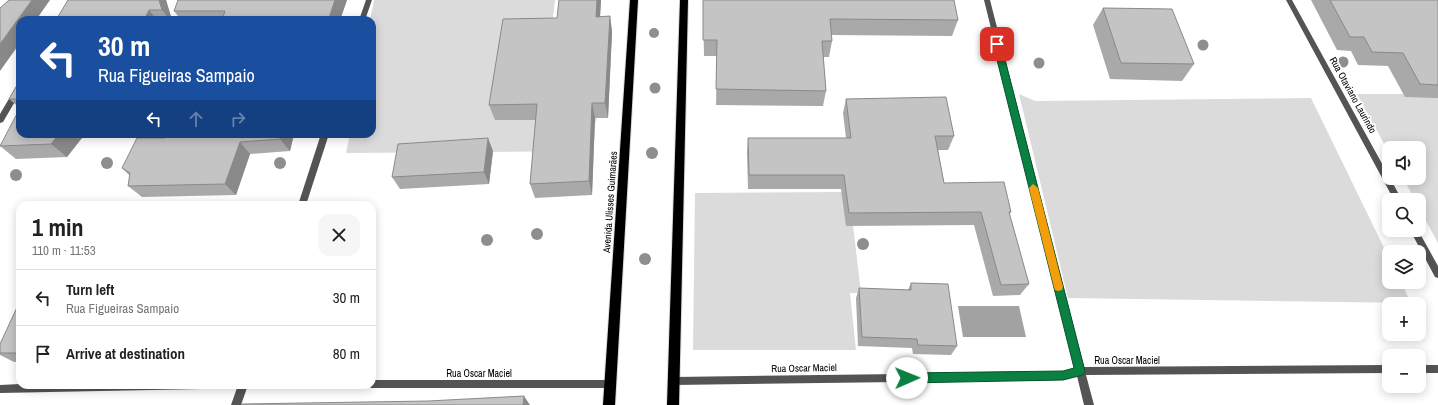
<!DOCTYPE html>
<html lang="en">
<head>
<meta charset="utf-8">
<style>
	:root { --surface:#fff; --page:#f6f6f6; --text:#222; --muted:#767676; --line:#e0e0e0 }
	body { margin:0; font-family:"Archivo Narrow",sans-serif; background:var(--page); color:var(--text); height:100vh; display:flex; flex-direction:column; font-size:15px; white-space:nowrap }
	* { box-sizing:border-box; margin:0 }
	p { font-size:13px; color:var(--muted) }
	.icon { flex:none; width:22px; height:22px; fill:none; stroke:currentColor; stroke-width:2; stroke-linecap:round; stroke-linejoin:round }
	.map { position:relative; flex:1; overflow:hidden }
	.details { position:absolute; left:16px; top:201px; width:360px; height:188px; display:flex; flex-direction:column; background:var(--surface); border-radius:12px; box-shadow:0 2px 10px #0003 }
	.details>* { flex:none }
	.guide { position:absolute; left:16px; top:16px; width:360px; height:122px; border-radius:12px; box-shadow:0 2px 10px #0003; background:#1a4fa0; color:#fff; overflow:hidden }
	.controls { position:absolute; left:1382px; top:141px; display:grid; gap:8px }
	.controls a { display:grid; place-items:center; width:44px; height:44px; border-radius:8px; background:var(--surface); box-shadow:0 2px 10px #0003; font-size:20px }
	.pin { position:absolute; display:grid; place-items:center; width:34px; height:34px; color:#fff; margin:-17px; border-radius:8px; box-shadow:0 2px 6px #0006 }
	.me { position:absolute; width:44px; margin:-22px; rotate:89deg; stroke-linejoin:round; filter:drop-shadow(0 0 3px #0008) }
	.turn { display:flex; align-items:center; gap:14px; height:84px; padding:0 16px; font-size:18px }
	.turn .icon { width:52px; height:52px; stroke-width:2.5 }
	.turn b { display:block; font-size:28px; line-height:34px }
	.lanes { display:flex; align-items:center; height:38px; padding:0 16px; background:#0003; justify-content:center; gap:20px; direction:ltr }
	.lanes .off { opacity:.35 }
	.round { display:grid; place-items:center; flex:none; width:42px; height:42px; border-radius:12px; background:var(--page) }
	.summary { display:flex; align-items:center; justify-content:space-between; height:68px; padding:0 16px }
	h1 { font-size:24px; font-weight:700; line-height:30px }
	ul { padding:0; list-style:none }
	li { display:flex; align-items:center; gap:12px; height:56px; padding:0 16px; border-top:1px solid var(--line) }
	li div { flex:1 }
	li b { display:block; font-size:15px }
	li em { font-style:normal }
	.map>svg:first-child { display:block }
	.green { fill:#dbdbdb }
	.water { fill:#a2a2a2 }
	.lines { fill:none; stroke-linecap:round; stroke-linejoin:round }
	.primary-casing { stroke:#dbdbdb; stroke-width:2 }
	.minor { fill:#545454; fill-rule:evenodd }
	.primary { fill:#000; fill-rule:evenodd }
	.tree { fill:#8e8e8e }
	.wall { fill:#a9a9a9 }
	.shaded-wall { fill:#898989 }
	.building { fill:#c4c4c4; stroke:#898989 }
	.route { fill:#0b8043; stroke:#07532c }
	.slow { fill:#f59e0b }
	.labels { text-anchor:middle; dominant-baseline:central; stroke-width:3.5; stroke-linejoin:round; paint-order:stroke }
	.street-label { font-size:10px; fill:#000; stroke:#fff }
</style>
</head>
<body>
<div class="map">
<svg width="1438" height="405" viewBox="0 0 1438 405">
	<rect width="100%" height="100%" fill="#fff"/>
	<!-- green -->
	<path class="green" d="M374 0H555L551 34 597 118 586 151 346 153 350 134H372V20H370Z
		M1019 94 1035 101 1311 98 1389 258V282H1401L1411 303 1068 298Z
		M1357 94H1438V243L1419 208V200H1415L1403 178H1419V148H1389V153Z
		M843 192 853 225 861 293H850L856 350H693L695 193Z"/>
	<!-- water -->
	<path class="water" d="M958 306H1019L1026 337H963Z"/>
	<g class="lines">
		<defs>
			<path id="primary" d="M630 0H638L615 405H603Z
				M680 0H688L679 405H667Z"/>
		</defs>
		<!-- primary casing -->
		<use href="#primary" class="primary-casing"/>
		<!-- minor -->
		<path class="minor" d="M366 0H372L365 20H359Z
			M984 0H990L1084 367 1389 365V373L1086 375 1094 405H1084L1077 376 1063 380 674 385 671 384 669 381 671 378 674 377 1063 372 1075 368Z
			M1286 0H1292L1402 200H1394Z
			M20 84V93L3 122 0 123V114L17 85Z
			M321 134H329L306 205H298Z
			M1410 230H1418L1438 266V278L1435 277Z
			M1419 365H1438V373H1419Z
			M372 380H610L613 381 615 384 613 387 610 388H372L369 387 368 385H372Z
			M0 385 20 384 207 385 205 388 202 389 0 393Z
			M238 385H248L241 405H231Z"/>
		<!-- primary -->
		<use href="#primary" class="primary"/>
	</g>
	<!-- trees -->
	<g class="tree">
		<circle cx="654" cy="33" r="5"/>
		<circle cx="1203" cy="45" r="5.5"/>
		<circle cx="1343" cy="62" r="5.5"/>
		<circle cx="1039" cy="63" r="5.5"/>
		<circle cx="655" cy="88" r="5.5"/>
		<circle cx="652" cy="153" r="6"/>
		<circle cx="107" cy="163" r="6"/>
		<circle cx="280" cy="163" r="6"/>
		<circle cx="16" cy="175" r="6"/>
		<circle cx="537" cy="234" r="6"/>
		<circle cx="487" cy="240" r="6"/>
		<circle cx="863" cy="244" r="6"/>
		<circle cx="645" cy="259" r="6"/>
	</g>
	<!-- wall -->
	<path class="wall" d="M68 0H166L172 20H56Z
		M178 0H347L340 20H181L174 11Z
		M559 0H601L600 17 610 16 612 32 608 118H595L592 195 535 198 530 184 536 120H495L489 105 557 18Z
		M703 0 958 20 952 36 831 35 832 41 829 57H823L826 91 823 106 716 105 717 56H704Z
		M1311 0H1438V98L1405 97 1388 66 1358 65 1351 51 1337 50Z
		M1103 8 1194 64 1182 81 1110 79 1093 25Z
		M20 80V108L9 99Z
		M846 99 954 136 948 150H938L944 183 1011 212 1009 214 1029 284 1020 295 993 296 974 225 846 226 841 189H748L747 152 748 138H846L843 113Z
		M85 134 67 157 16 159 0 146V145Z
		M166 134H294L290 151 250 154 236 195 142 197 128 186 130 176 122 168 165 138Z
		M493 151 489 184 400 189 392 177Z
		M911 283 957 346 951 355 913 354 912 348 858 346 856 298 859 288 908 290Z
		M20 301V362H14L0 355V344Z"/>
	<!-- shaded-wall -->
	<path class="shaded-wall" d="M32 0H50L36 20H20V43L0 71V44Z
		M159 0H166L172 20H170L162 10Z
		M335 0H347L340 20H330L329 18Z
		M597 0H601L599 33 596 17Z
		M149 10 157 20H144Z
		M610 16 612 32 608 118 605 103Z
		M592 103 595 118 592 195 589 181Z
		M59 134H85L67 157 51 144Z
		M281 134H294L290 151 280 139Z
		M488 138 493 151 489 184 484 172Z
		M240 142 250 154 236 195 225 184Z
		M524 396 530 405H523Z"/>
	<!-- building -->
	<path class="building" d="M9 0H32L0 44V8Z
		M68 0H159L162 10H149L144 20H56Z
		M178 0H335L329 18H324V20H222L225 11H174Z
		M559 0H597L596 17 610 16 605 103H592L589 181 530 184 537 104 489 105 503 19 557 18Z
		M703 0H954L958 20 830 19 832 41H822L826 91 716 89 717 40H703Z
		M1330 0H1438V85L1420 84 1403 53 1372 52 1364 37H1350Z
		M1103 8 1172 9 1194 64 1121 63Z
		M20 80V99H9Z
		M946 97 954 136H935L944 183 1004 182 1011 212H1009L1029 284 1001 285 981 212 849 213 844 175H749L748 138H851L846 99Z
		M20 108V134H59L51 144 0 146Z
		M166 134H281L280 139 240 142 225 184 128 186 130 173 122 168 137 138H165Z
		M488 138 484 172 392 177 398 144Z
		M911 283 948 284 957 346 918 345 917 339 862 337 859 288 911 290Z
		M20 301V353H0V344Z
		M524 396 523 405H241L242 404 428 401Z"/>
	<!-- route -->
	<path class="route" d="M994 42H1000L1001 44 1085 371 1083 375 1063 380 907 383 904 381 902 378 904 374 907 373 1063 371 1074 368 993 44Z"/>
	<!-- slow -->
	<path class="slow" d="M1033 184 1038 188 1063 287 1062 290 1058 291 1055 290 1054 287 1029 188Z"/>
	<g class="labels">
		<!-- street labels -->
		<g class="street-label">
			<text transform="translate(1353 95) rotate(61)">Rua Otaviano Laurindo</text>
			<text transform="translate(610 202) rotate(-86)">Avenida Ulisses Guimarães</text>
			<text x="1127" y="360">Rua Oscar Maciel</text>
			<text transform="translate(804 368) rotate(-1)">Rua Oscar Maciel</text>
			<text x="479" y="373">Rua Oscar Maciel</text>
		</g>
	</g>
</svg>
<div class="controls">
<a><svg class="icon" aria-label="sound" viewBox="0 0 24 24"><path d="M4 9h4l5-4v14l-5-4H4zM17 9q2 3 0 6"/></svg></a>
<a><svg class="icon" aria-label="search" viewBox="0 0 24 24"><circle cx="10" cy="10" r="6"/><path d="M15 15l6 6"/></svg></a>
<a><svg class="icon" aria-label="layers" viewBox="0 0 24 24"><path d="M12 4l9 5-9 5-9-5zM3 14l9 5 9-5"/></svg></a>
<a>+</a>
<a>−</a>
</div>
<div class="pin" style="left:997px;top:44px;background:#d93025"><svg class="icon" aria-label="arrive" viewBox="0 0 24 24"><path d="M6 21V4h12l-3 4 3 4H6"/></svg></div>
<svg class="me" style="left:907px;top:378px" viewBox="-20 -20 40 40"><circle r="19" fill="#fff"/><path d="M0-13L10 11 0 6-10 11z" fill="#0b8043"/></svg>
<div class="guide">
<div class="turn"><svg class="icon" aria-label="left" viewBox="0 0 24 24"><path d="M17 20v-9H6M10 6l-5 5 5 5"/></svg><div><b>30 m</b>Rua Figueiras Sampaio</div></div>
<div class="lanes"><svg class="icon" aria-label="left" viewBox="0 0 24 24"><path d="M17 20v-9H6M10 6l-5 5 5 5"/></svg><svg class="icon off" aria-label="ahead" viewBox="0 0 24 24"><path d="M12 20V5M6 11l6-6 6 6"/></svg><svg class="icon off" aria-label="right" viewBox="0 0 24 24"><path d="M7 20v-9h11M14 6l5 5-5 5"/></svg></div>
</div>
<section class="details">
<div class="summary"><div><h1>1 min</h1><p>110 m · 11:53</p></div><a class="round"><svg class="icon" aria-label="close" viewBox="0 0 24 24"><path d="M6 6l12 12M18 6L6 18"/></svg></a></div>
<ul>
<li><svg class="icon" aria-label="left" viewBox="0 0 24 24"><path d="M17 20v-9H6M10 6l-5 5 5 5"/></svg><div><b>Turn left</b><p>Rua Figueiras Sampaio</p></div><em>30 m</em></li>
<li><svg class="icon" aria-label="arrive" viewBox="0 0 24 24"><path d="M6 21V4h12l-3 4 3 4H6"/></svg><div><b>Arrive at destination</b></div><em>80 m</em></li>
</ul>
</section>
</div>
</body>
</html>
